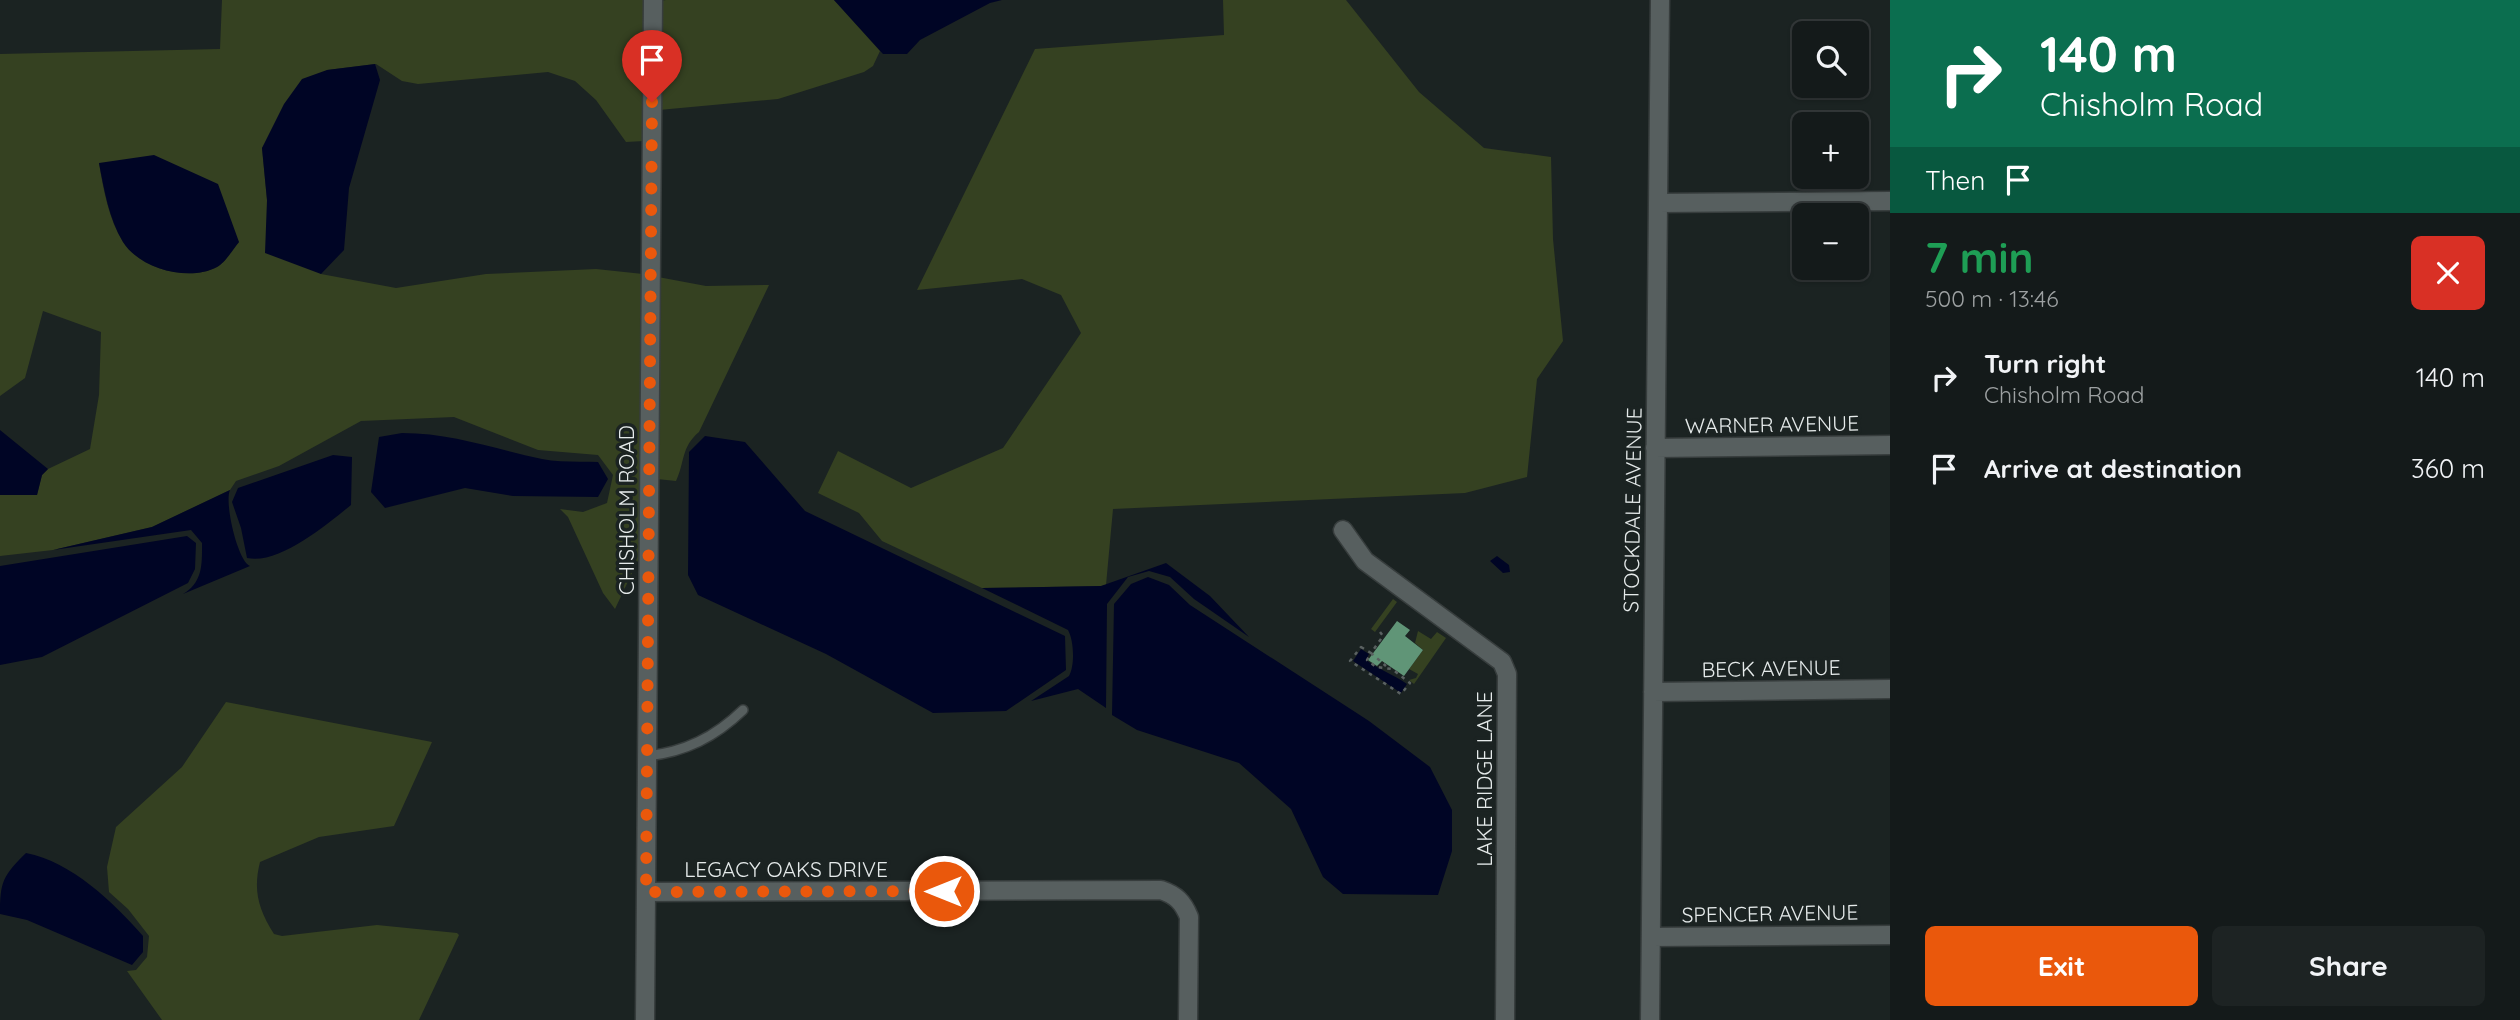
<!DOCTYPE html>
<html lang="en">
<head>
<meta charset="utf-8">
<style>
	:root { --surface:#141a1a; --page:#1d2323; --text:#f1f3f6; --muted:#9da1a2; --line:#333839; --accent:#ea580c }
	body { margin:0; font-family:Quicksand,sans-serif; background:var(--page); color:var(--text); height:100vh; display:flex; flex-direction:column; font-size:26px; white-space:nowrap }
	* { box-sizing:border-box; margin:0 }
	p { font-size:23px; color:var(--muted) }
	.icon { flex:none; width:38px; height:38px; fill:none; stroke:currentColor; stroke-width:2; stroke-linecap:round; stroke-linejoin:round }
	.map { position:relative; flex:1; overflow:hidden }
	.details { display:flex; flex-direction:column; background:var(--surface); width:630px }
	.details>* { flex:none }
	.banner { background:#0b6e4f; color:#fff; overflow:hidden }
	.buttons { position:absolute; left:1792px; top:21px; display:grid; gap:14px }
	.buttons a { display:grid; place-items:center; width:77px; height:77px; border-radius:10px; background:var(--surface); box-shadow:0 2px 5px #0004,0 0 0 2px var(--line); font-size:35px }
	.pin { position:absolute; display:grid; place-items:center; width:60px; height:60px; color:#fff; margin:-72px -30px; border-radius:50% 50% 50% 0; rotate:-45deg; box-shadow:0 0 7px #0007 }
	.pin .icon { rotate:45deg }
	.me { position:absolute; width:77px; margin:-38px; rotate:270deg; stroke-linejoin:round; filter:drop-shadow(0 0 5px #0008) }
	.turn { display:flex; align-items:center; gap:24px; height:147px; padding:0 35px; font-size:32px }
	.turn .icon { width:91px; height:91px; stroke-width:2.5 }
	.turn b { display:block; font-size:49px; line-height:60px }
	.then { display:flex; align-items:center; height:66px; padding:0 35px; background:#0003; gap:14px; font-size:26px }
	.round { display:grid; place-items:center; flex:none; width:74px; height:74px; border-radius:10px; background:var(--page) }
	.head { display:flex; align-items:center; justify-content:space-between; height:119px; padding:0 35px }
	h1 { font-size:42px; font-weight:700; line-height:52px; color:#1e9e55 }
	.primary-button { display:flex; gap:14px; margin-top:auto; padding:14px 35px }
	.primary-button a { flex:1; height:80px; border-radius:10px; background:var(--accent); color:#fff; font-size:28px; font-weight:700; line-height:80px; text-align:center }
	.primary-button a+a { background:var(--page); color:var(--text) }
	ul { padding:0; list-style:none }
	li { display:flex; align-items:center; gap:21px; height:91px; padding:0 35px }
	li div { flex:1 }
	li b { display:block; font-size:26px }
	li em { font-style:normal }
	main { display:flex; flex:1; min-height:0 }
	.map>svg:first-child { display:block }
	.green { fill:#354121; fill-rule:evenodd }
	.water { fill:#000525 }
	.building { fill:#609577 }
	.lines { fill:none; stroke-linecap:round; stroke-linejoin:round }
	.lane-casing { stroke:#373d3d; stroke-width:12 }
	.street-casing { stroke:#373d3d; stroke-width:21 }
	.path { stroke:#5a6161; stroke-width:2.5; stroke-dasharray:3.5 5; stroke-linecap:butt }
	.lane { stroke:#575f5f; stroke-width:9 }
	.street { stroke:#575f5f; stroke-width:18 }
	.route { stroke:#ea580c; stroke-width:12; stroke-dasharray:0 21.6 }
	.labels { text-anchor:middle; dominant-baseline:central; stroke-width:7; stroke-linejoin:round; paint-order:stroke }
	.street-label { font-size:21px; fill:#e5eaea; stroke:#1b2322 }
</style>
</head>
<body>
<main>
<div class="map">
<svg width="1890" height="1020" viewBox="0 0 1890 1020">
	<rect width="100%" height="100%" fill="#1b2322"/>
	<!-- green -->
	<path class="green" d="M222 0H646L644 141 626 142 596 100 575 81 548 72 418 84 402 81 376 64 327 70 262 148 267 200 321 274 396 288 486 274 596 269 643 274 641 554 615 609 603 593 568 517 560 509 583 512 607 503 613 475 598 455 538 450 454 417 361 421 279 466 236 481 230 490 152 527 53 550 0 556V495H37L42 475 48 469 90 449 99 395 101 332 43 311 25 378 0 396V54L220 49ZM99 163 239 242C233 249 225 263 217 267 189 282 140 269 123 242 109 220 103 188 99 163Z
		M666 0H834L880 51 873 66 864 72 778 99 659 110 660 1Z
		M1223 0H1346L1419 92 1484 148 1551 157 1553 239 1563 341 1537 379 1527 477 1465 493 1113 509 1106 585 1101 586 982 588 882 541 859 513 818 493 838 451 911 488 1003 448 1081 333 1061 295 1022 279 917 290 1035 49 1224 35Z
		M658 277 706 286 769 285 699 432C681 447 685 462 676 481L657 479Z
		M1393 599 1397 602 1375 632 1371 629Z
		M1418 631 1431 639 1437 632 1446 638 1414 684 1409 680 1416 678 1418 674 1409 669 1423 650 1415 643Z
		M226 702 432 742 394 826 319 837 260 862C253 890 258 909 274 934L282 936 377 925 457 933 459 935 419 1020H162L127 971 136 970 147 957 149 936 128 909 109 892 107 867 116 827 182 767Z"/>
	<!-- water -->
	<path class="water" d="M834 0H1002L990 3 920 40 907 54H883Z
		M375 64 380 80 349 188 344 250 321 274 265 253 267 200 262 148 284 104 302 79 327 70Z
		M154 155 218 184 239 242C233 249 225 263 217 267 189 282 140 269 123 242 109 219 104 189 99 163Z
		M0 430 48 469 42 475 37 495H0Z
		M402 433C451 433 495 449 542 459 560 463 580 461 598 462L608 479 598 497 513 496 465 488 385 508 371 492 379 437Z
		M705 436 745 442 805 511 1065 636 1066 670 1006 711 933 713 826 654 698 595 688 575 689 452Z
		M333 455 352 457 351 505C326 525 279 565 247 558L241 528 232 502 238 488Z
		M230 490C224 503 238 562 250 566L183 594C203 582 202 564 202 543L191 530 53 550 152 527Z
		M187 536 196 543 195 569 188 583 42 657 0 665V566Z
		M1497 556 1509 565 1510 572 1503 573 1490 561Z
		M1166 563 1210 596 1249 637 1194 599 1170 577 1149 571 1128 577 1107 604 1106 708 1078 689 1031 701 1069 676C1075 665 1074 641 1068 630L982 588 1101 586Z
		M1148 577 1169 585 1190 605 1369 721 1430 767 1452 810V851L1438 895 1343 894 1323 877 1291 809 1239 763 1137 730 1112 715 1114 604 1131 584Z
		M1361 649 1369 654 1366 660C1379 670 1393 674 1407 684L1401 693 1353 661Z
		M26 853C72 862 113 902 143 936V952L132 965 27 920 0 914C0 881 3 876 26 853Z"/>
	<!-- building -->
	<path class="building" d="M1397 621 1410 630 1405 636 1423 650 1404 676 1382 661 1377 666 1368 660Z"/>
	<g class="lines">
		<defs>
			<path id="lane" d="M647 756C685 752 715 737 743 710"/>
			<path id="street" d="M1658 203 1890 201
				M1655 448 1890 445
				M1343 530 1365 561 1502 662 1507 674 1505 1020
				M1653 692 1890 689
				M646 892 1161 890C1176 895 1183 902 1189 917L1188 1020
				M1651 937 1890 935
				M645 1020 653 0
				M1650 1020 1660 0"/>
		</defs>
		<!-- lane casing -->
		<use href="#lane" class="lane-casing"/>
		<!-- street casing -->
		<use href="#street" class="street-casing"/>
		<!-- path -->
		<path class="path" d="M1380 632 1383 636 1371 653 1386 666
			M1361 647 1371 653 1367 660 1376 667 1392 669 1410 683 1401 694 1350 661Z"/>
		<!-- lane -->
		<use href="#lane" class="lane"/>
		<!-- street -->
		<use href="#street" class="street"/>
	</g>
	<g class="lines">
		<!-- route -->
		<path class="route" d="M652 102 646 892 944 891"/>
	</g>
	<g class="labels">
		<!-- street labels -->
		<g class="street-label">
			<text transform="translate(1772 424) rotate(-1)">WARNER AVENUE</text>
			<text transform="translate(626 510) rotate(-90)">CHISHOLM ROAD</text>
			<text transform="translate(1632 510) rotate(-89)">STOCKDALE AVENUE</text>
			<text transform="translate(1771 668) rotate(-1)">BECK AVENUE</text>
			<text transform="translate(1484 779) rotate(-90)">LAKE RIDGE LANE</text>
			<text x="786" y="869">LEGACY OAKS DRIVE</text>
			<text transform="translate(1770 913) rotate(-1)">SPENCER AVENUE</text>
		</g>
	</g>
</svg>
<div class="buttons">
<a><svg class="icon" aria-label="search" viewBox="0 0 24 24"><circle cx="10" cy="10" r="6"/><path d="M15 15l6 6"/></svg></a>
<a>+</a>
<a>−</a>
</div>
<div class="pin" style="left:652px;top:102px;background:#d93025"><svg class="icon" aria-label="arrive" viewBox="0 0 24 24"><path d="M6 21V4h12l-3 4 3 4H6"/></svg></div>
<svg class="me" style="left:944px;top:891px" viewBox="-20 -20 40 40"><circle r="17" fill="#ea580c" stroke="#fff" stroke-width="3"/><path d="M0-11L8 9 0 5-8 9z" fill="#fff"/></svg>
</div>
<section class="details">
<div class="banner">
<div class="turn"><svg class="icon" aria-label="right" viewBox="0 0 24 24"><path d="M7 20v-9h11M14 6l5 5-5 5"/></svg><div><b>140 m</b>Chisholm Road</div></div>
<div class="then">Then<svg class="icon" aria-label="arrive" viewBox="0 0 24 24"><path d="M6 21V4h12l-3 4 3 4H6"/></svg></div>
</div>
<div class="head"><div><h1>7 min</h1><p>500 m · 13:46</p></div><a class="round" style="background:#d93025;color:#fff"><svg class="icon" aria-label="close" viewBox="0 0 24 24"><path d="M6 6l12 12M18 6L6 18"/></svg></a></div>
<ul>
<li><svg class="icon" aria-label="right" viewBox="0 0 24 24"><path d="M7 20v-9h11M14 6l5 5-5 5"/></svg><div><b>Turn right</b><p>Chisholm Road</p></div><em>140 m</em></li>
<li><svg class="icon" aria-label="arrive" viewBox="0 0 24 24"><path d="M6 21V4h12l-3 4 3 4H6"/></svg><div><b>Arrive at destination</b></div><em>360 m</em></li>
</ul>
<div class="primary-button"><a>Exit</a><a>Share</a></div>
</section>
</main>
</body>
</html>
